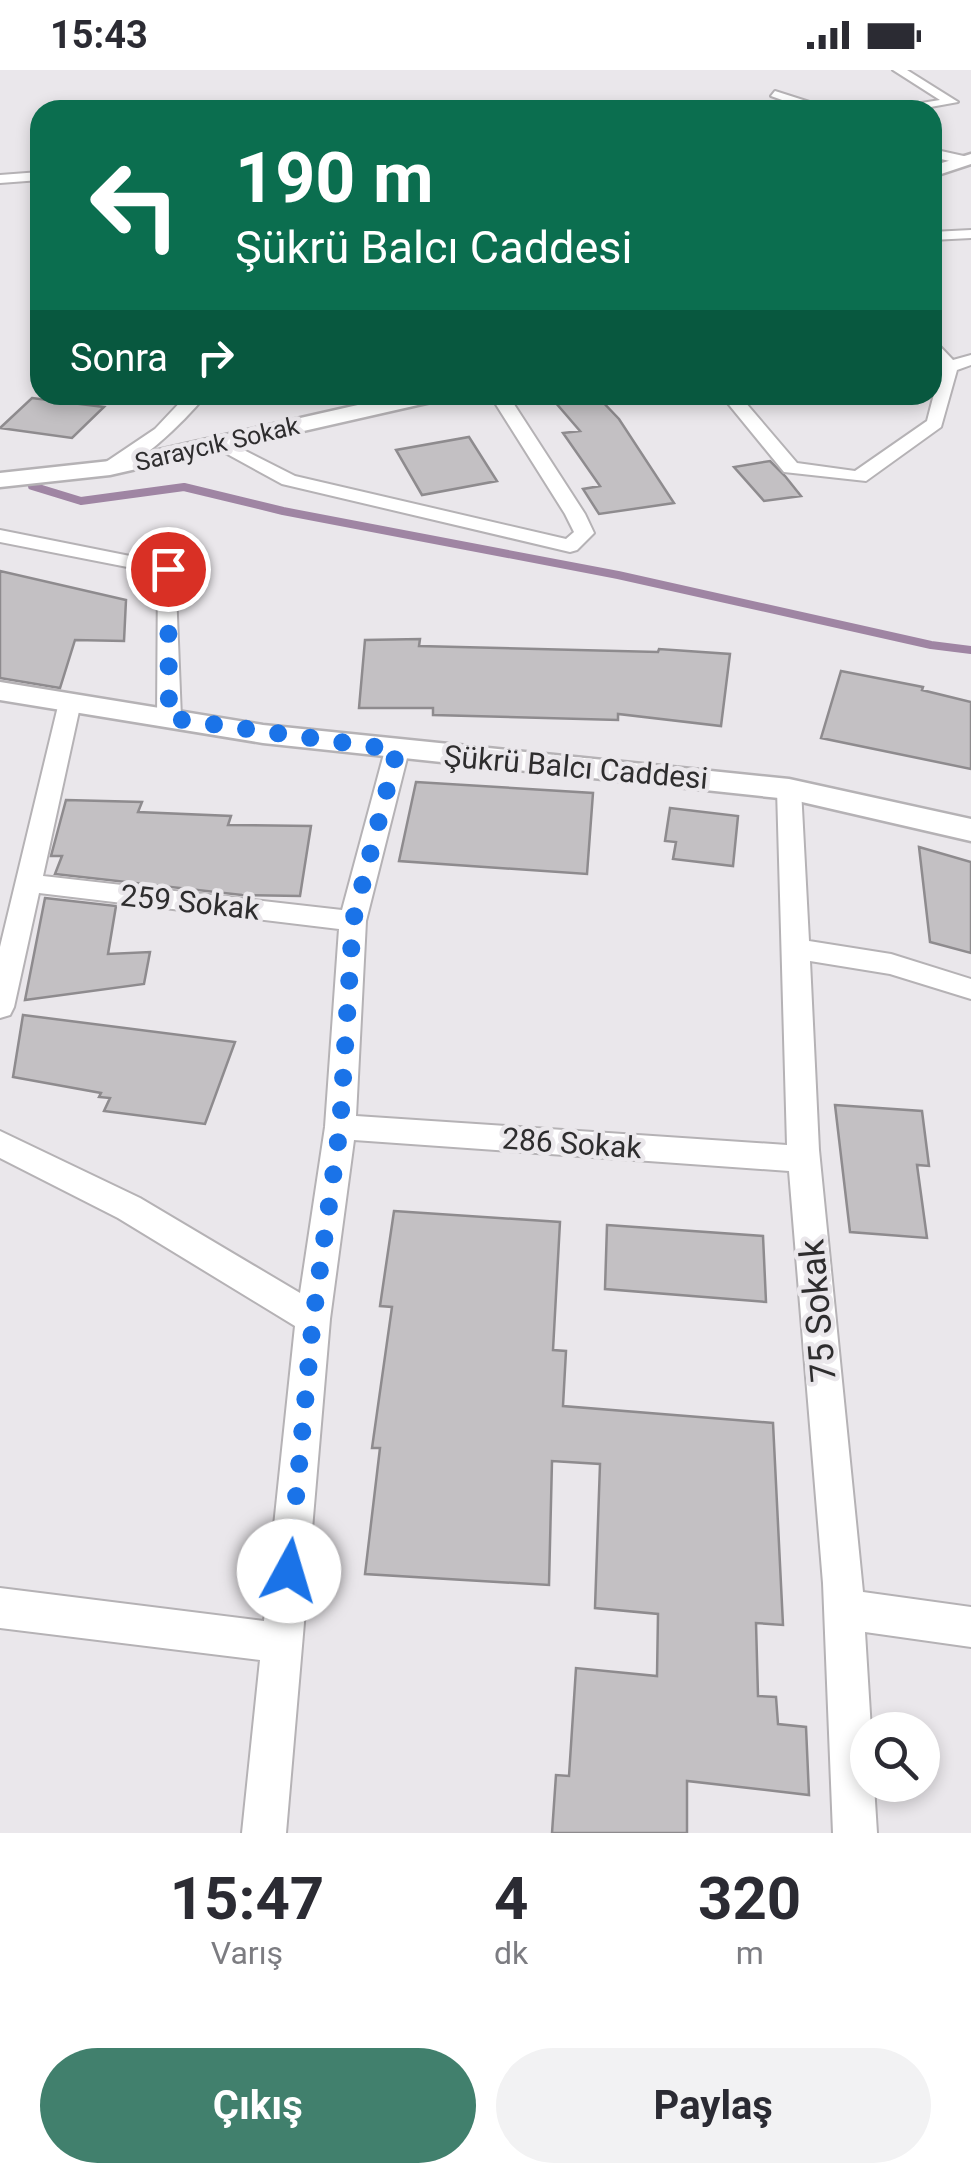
<!DOCTYPE html>
<html lang="tr">
<head>
<meta charset="utf-8">
<style>
	:root { --surface:#fff; --page:#f2f2f3; --text:#2b2b33; --muted:#7c7c81; --accent:#41806d }
	body { margin:0; font-family:Roboto,sans-serif; background:var(--page); color:var(--text); height:100vh; display:flex; flex-direction:column; font-size:38px; white-space:nowrap }
	* { box-sizing:border-box; margin:0 }
	p { font-size:32px; color:var(--muted) }
	.icon { flex:none; width:55px; height:55px; fill:none; stroke:currentColor; stroke-width:2; stroke-linecap:round; stroke-linejoin:round }
	.map { position:relative; height:1763px; overflow:hidden }
	.side { display:flex; flex-direction:column; background:var(--surface); flex:1 }
	.side>* { flex:none }
	.banner { position:absolute; left:30px; top:30px; width:912px; height:305px; border-radius:30px; box-shadow:0 5px 15px #0003; background:#0b6e4f; color:#fff; overflow:hidden }
	.controls { position:absolute; left:850px; top:1642px; display:grid; gap:20px }
	.controls a { display:grid; place-items:center; width:90px; height:90px; border-radius:50%; background:var(--surface); box-shadow:0 5px 15px #0003; font-size:50px }
	.pin { position:absolute; display:grid; place-items:center; width:85px; height:85px; color:#fff; margin:-42px; border:5px solid #fff; border-radius:50%; box-shadow:0 2px 10px #0007 }
	.me { position:absolute; width:110px; margin:-55px; rotate:6deg; stroke-linejoin:round; filter:drop-shadow(0 0 8px #0008) }
	.turn { display:flex; align-items:center; gap:35px; height:210px; padding:0 40px; font-size:45px }
	.turn .icon { width:130px; height:130px; stroke-width:2.5 }
	.turn b { display:block; font-size:70px; line-height:85px }
	.then { display:flex; align-items:center; height:95px; padding:0 40px; background:#0003; gap:20px; font-size:38px }
	.eta { display:flex; justify-content:space-evenly; align-items:center; height:170px; text-align:center }
	.eta b { font-size:60px; font-weight:700; line-height:70px }
	.cta { display:flex; gap:20px; margin-top:auto; padding:20px 40px }
	.cta a { flex:1; height:115px; border-radius:60px; background:var(--accent); color:#fff; font-size:40px; font-weight:700; line-height:115px; text-align:center }
	.cta a+a { background:var(--page); color:var(--text) }
	.status { display:flex; justify-content:space-between; align-items:center; height:70px; padding:0 50px; background:var(--surface); direction:ltr }
	.status svg { height:28px; fill:currentColor }
	.map>svg:first-child { display:block }
	.lines { fill:none; stroke-linecap:round; stroke-linejoin:round }
	.stream { stroke:#9f85a3; stroke-width:8 }
	.building { fill:#c3c0c3; stroke:#8e8b8e; stroke-width:2.5 }
	.minor-casing { stroke:#b5b2b5; stroke-width:4 }
	.tertiary-casing { stroke:#b5b2b5; stroke-width:5 }
	.minor { fill:#fff; fill-rule:evenodd }
	.tertiary { fill:#fff; fill-rule:evenodd }
	.route { stroke:#1a73e8; stroke-width:18; stroke-dasharray:0 32.4 }
	.labels { text-anchor:middle; dominant-baseline:central; stroke-width:9; stroke-linejoin:round; paint-order:stroke }
	.far-street-label { font-size:25px; fill:#2e2d2e; stroke:#eae7eb }
	.street-label { font-size:30px; fill:#2e2d2e; stroke:#eae7eb }
	.near-street-label { font-size:35px; fill:#2e2d2e; stroke:#eae7eb }
</style>
</head>
<body>
<div class="status"><b>15:43</b><svg viewBox="0 0 49 12"><path d="M0 12V9h3v3zM5 12V6h3v6zM10 12V3h3v9zM15 12V0h3v12zM26 1h20v11H26zM47 4h2v5h-2z"/></svg></div>
<div class="map">
<svg width="971" height="1763" viewBox="0 0 971 1763">
	<rect width="100%" height="100%" fill="#eae7eb"/>
	<g class="lines">
		<!-- stream -->
		<path class="stream" d="M32 416 81 431 184 417 283 441 618 505 931 575 971 580"/>
	</g>
	<!-- building -->
	<path class="building" d="M549 325H596L619 349 674 433 599 444 583 419 600 416 563 363 580 361Z
		M32 328 104 337 72 368 0 358Z
		M469 367 497 411 422 425 396 380Z
		M770 391 785 406 801 426 764 431 734 397Z
		M0 501 126 530 124 571 75 570 60 618 0 608Z
		M420 569 419 576 658 582 659 579 730 584 721 656 618 644V650L433 645V638H359L365 570Z
		M841 601 923 617 922 620 971 632V699L821 668Z
		M416 712 593 723 587 804 399 791Z
		M66 730 142 732 138 742 231 746 228 755 311 756 300 826 242 825 55 804 62 786H51Z
		M670 738 738 746 733 796 673 789 676 772 665 771Z
		M919 777 971 792V883L930 872Z
		M45 828 116 836 108 884 150 882 144 914 25 930Z
		M23 945 235 972 205 1054 104 1041 110 1028 99 1027 101 1023 13 1007Z
		M835 1035 922 1041 929 1096 917 1095 927 1168 850 1162Z
		M394 1141 560 1152 553 1280 566 1281 563 1336 773 1353 783 1555 756 1553 758 1626 776 1627 778 1654 806 1657 809 1725 687 1711V1763H552L556 1705 569 1706 576 1598 657 1606 658 1544 595 1538 600 1394 552 1391 549 1515 365 1504 380 1378H372L392 1237 380 1236Z
		M607 1155 763 1166 766 1232 605 1219Z"/>
	<g class="lines">
		<defs>
			<path id="minor" d="M893 0H907L958 32 914 40H878L940 30Z
				M775 21 825 37 827 40H810L771 26Z
				M932 79 968 87 969 90 963 94 932 87Z
				M40 102V110L0 113V105Z
				M971 160V168L932 170V162Z
				M932 268 953 290 971 285V295L957 300 941 357 866 411 784 402 721 325H739L797 393 855 401 927 351 941 297 932 285Z
				M187 325H206C188 347 132 406 103 402V394L155 359Z
				M490 325H508L585 444 594 463 577 480 570 482 282 414 209 374 218 369 224 370 295 406 566 469 574 462 565 444Z
				M0 460 175 495 181 648 177 653H161L157 648 158 503 0 472Z
				M70 625 81 632 43 806 342 840 385 680 397 673 405 675 409 680 366 851 356 1046 787 1075 777 719 789 711 801 719 809 871 891 884 971 909V929L890 904 810 891 819 1080 863 1522 971 1537V1577L865 1562 871 1660H868V1715H874L877 1763H833L823 1513 789 1101 354 1070 330 1249 286 1763H242L260 1590 0 1558V1518L264 1551 295 1256 118 1148 0 1088V1061L140 1128 300 1223 325 1057 339 859 39 823 14 937 10 945 0 948V877L59 632Z"/>
			<path id="tertiary" d="M971 84V94L932 107V96Z
				M402 325H442L431 332 110 405 0 417V403L110 391Z
				M0 612 263 655 789 709 971 749V771L789 729 263 673 0 630Z"/>
		</defs>
		<!-- minor casing -->
		<use href="#minor" class="minor-casing"/>
		<!-- tertiary casing -->
		<use href="#tertiary" class="tertiary-casing"/>
		<!-- minor -->
		<use href="#minor" class="minor"/>
		<!-- tertiary -->
		<use href="#tertiary" class="tertiary"/>
	</g>
	<g class="lines">
		<!-- route -->
		<path class="route" d="M168 499 169 648 397 680 353 851 340 1057 313 1249 289 1501"/>
	</g>
	<g class="labels">
		<!-- far-street labels -->
		<g class="far-street-label">
			<text transform="translate(217 374) rotate(-13)">Saraycık Sokak</text>
		</g>
		<!-- street labels -->
		<g class="street-label">
			<text transform="translate(576 697) rotate(5)">Şükrü Balcı Caddesi</text>
			<text transform="translate(190 832) rotate(6)">259 Sokak</text>
			<text transform="translate(572 1073) rotate(4)">286 Sokak</text>
		</g>
		<!-- near-street labels -->
		<g class="near-street-label">
			<text transform="translate(818 1241) rotate(-95)">75 Sokak</text>
		</g>
	</g>
</svg>
<div class="controls">
<a><svg class="icon" aria-label="search" viewBox="0 0 24 24"><circle cx="10" cy="10" r="6"/><path d="M15 15l6 6"/></svg></a>
</div>
<div class="pin" style="left:168px;top:499px;background:#d93025"><svg class="icon" aria-label="arrive" viewBox="0 0 24 24"><path d="M6 21V4h12l-3 4 3 4H6"/></svg></div>
<svg class="me" style="left:289px;top:1501px" viewBox="-20 -20 40 40"><circle r="19" fill="#fff"/><path d="M0-13L10 11 0 6-10 11z" fill="#1a73e8"/></svg>
<div class="banner">
<div class="turn"><svg class="icon" aria-label="left" viewBox="0 0 24 24"><path d="M17 20v-9H6M10 6l-5 5 5 5"/></svg><div><b>190 m</b>Şükrü Balcı Caddesi</div></div>
<div class="then">Sonra<svg class="icon" aria-label="right" viewBox="0 0 24 24"><path d="M7 20v-9h11M14 6l5 5-5 5"/></svg></div>
</div>
</div>
<section class="side">
<div class="eta">
<div><b>15:47</b><p>Varış</p></div>
<div><b>4</b><p>dk</p></div>
<div><b>320</b><p>m</p></div>
</div>
<div class="cta"><a>Çıkış</a><a>Paylaş</a></div>
</section>
</body>
</html>
